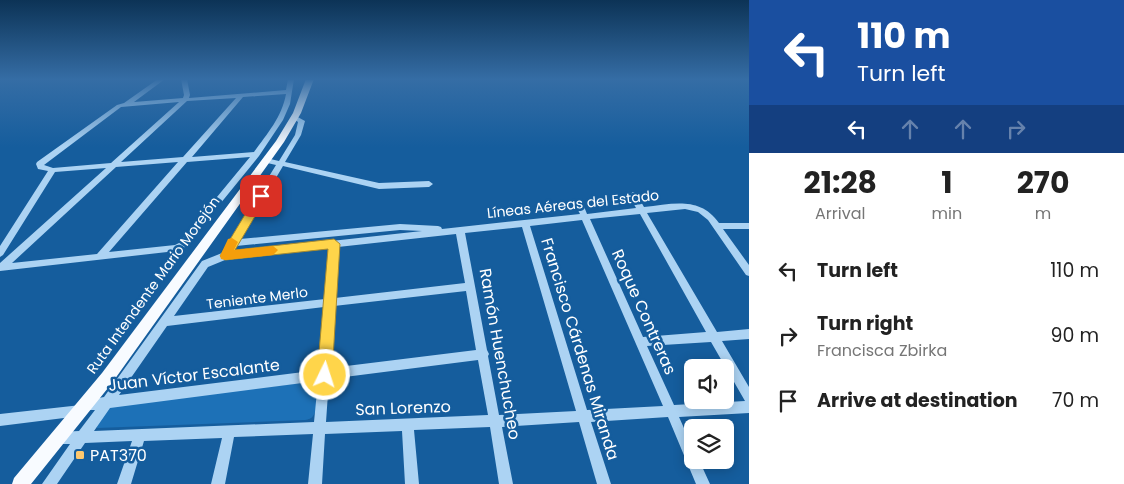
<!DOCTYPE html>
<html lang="en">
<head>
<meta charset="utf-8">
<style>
	:root { --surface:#fff; --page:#f2f2f2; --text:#222; --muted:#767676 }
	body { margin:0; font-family:Poppins,sans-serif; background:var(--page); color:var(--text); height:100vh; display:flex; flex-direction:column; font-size:19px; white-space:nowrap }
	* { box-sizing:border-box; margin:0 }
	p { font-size:16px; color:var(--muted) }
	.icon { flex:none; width:28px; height:28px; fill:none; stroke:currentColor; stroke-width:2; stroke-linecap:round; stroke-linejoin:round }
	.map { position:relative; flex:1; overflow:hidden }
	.sheet { display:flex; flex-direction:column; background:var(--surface); width:375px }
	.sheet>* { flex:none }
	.top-card { background:#1a4fa0; color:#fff; overflow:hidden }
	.fabs { position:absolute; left:684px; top:359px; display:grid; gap:10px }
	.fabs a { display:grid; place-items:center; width:50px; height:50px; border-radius:8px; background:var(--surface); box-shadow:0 2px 12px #0003; font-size:25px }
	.pin { position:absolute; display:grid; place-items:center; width:42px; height:42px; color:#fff; margin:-21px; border-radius:10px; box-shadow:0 2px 8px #0006 }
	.me { position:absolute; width:55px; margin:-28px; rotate:4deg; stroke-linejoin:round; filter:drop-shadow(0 0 4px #0008) }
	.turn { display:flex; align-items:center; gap:18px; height:105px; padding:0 25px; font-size:22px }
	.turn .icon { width:65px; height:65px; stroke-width:2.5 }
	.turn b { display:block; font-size:35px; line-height:42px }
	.lanes { display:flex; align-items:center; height:48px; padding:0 25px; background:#0003; justify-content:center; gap:25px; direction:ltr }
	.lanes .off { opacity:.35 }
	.eta { display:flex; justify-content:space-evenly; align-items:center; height:85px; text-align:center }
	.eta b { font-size:30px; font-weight:700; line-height:35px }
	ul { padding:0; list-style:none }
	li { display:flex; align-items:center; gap:15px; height:65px; padding:0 25px }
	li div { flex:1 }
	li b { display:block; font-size:19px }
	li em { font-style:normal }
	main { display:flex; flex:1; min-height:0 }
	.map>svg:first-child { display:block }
	.green { fill:#1d71b7 }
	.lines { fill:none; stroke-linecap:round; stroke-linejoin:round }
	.minor { fill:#acd3f3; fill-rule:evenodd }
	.major { fill:#f8fbff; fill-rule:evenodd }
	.route { fill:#ffd54a; stroke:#a68a30 }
	.slow { fill:#f59e0b }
	.poi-dot { fill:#ffc86e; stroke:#155d9d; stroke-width:2 }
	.labels { text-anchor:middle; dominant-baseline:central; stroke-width:5; stroke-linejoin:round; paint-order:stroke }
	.street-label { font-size:14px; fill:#fff; stroke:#155d9d }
	.near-street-label { font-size:16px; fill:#fff; stroke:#155d9d }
	.near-poi-label { font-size:16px; fill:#fff; stroke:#155d9d; text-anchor:start }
</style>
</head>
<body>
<main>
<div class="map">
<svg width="749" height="484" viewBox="0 0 749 484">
	<rect width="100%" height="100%" fill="#155d9d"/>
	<!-- green -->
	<path class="green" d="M311 382H314C318 388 318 410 313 416 311 419 309 419 305 420L97 428V425L111 405Z"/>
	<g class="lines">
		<!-- minor -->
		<path class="minor" d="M158 79H165L134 102 183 98 184 95 181 79H187L190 95 189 98 286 90 288 79H294L290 104 283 120 259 156 185 247 176 251 0 271V263L106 168 55 172 3 255 0 257V246L48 171 38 169 36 164 37 162 117 105 124 103ZM286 94C282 117 267 134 254 152L192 157 243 97ZM236 98 183 157 121 162 187 101ZM179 102 111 163 53 168 44 165 121 107ZM250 157 179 243 175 245 109 252 187 162ZM178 162 97 254 12 263 116 167Z
			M294 115 305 121 301 135 285 162 379 183 429 181 433 184 429 187 379 189 283 166 240 239 400 224 438 226 441 227 442 229 580 214 576 206 580 203 583 204 587 214 636 208 629 195 633 192 636 193 644 207C673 204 700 196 719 223H749V229H723L749 265V276L746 275 708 220 698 212 685 209 647 213 717 332 749 329V339L722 341 749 387V413L679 417 692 446V460H699L710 484H696L668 417 591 422 611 484H597L579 422 502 427 513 484H499L490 427 414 430 419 484H405L402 431 325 434 322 484H308L313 434 234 437 225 484H211L222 438 144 441 131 484H117L132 441 85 443 57 484H42L70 444H59L55 442 53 438 55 434 59 432 79 431 95 410H86L84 414 80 416 0 426V414L81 405 83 401 104 397 202 261 222 253 276 165 263 162 262 160 266 158 279 161 295 135 298 122 291 117ZM640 214 706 332 643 337 590 219ZM582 220 663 406 587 410 530 226ZM522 227 576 411 499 415 488 356 489 354 487 350 465 233ZM400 230 422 231 232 252 236 246ZM456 234 465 283 335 298 338 247ZM329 248 325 299 174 316 208 267 225 260ZM466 291 476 350 330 368 334 306ZM324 307 319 370 119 395 167 326ZM711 342 745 401 674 405 647 346ZM478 360 488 415 326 422 329 379ZM318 381 314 422 94 431 110 408Z"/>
		<!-- major -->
		<path class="major" d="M306 79H314L301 113 284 142 112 383 31 484H12L14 478 102 373 276 141 293 113Z"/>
	</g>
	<!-- sky -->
	<linearGradient id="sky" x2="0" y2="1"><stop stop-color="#0c3356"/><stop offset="0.54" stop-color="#356da5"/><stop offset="1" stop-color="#356da5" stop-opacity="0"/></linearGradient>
	<rect width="749" height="147" fill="url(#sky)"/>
	<!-- route -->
	<path class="route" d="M261 192 267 196 235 250 334 239 340 244 332 375 330 380 325 382 320 380 317 375 328 249 225 260 220 256 258 193Z"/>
	<!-- slow -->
	<path class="slow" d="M232 238 238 242 234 250 273 246 278 250 273 255 225 260 221 259 220 256 228 239Z"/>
	<!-- markers -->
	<rect class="poi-dot" x="75" y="450" width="10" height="10" rx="2.5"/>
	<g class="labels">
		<!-- street labels -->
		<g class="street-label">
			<text transform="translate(573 204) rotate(-6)">Líneas Aéreas del Estado</text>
			<text transform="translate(153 285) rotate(-54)">Ruta Intendente Mario Morejón</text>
			<text transform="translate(257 298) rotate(-7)">Teniente Merlo</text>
		</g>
		<!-- near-street labels -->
		<g class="near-street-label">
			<text transform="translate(644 312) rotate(66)">Roque Contreras</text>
			<text transform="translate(580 349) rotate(73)">Francisco Cárdenas Miranda</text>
			<text transform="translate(500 354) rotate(80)">Ramón Huenchucheo</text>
			<text transform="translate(194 375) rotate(-7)">Juan Víctor Escalante</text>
			<text transform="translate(403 408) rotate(-2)">San Lorenzo</text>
		</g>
		<!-- near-poi labels -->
		<g class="near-poi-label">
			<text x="90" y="455">PAT370</text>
		</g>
	</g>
</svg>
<div class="fabs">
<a><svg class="icon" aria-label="sound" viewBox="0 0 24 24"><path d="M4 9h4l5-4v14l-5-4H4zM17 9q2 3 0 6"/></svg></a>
<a><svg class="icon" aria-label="layers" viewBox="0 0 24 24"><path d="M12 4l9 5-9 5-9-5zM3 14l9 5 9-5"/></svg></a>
</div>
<div class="pin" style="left:261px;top:196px;background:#d93025"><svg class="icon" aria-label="arrive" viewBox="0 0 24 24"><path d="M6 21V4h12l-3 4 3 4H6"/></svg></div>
<svg class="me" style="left:325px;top:375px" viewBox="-20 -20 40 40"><circle r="17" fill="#ffd54a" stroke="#fff" stroke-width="3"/><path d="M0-11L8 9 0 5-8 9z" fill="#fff"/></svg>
</div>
<section class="sheet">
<div class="top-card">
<div class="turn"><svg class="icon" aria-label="left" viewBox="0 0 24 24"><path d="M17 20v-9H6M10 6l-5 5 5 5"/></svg><div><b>110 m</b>Turn left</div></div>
<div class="lanes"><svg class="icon" aria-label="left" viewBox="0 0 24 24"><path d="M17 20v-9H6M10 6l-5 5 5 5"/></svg><svg class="icon off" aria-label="ahead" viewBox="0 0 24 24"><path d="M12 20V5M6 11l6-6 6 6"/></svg><svg class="icon off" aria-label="ahead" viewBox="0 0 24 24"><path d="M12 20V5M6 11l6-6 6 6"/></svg><svg class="icon off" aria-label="right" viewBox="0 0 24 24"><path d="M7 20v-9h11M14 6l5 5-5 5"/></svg></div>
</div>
<div class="eta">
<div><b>21:28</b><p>Arrival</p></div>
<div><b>1</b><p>min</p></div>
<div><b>270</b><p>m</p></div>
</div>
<ul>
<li><svg class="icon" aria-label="left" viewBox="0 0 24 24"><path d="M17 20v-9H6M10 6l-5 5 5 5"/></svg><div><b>Turn left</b></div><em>110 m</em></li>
<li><svg class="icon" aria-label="right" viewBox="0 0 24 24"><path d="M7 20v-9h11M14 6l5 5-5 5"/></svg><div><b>Turn right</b><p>Francisca Zbirka</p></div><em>90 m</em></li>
<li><svg class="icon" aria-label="arrive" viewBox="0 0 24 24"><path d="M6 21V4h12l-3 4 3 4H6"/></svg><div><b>Arrive at destination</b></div><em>70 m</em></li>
</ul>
</section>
</main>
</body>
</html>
